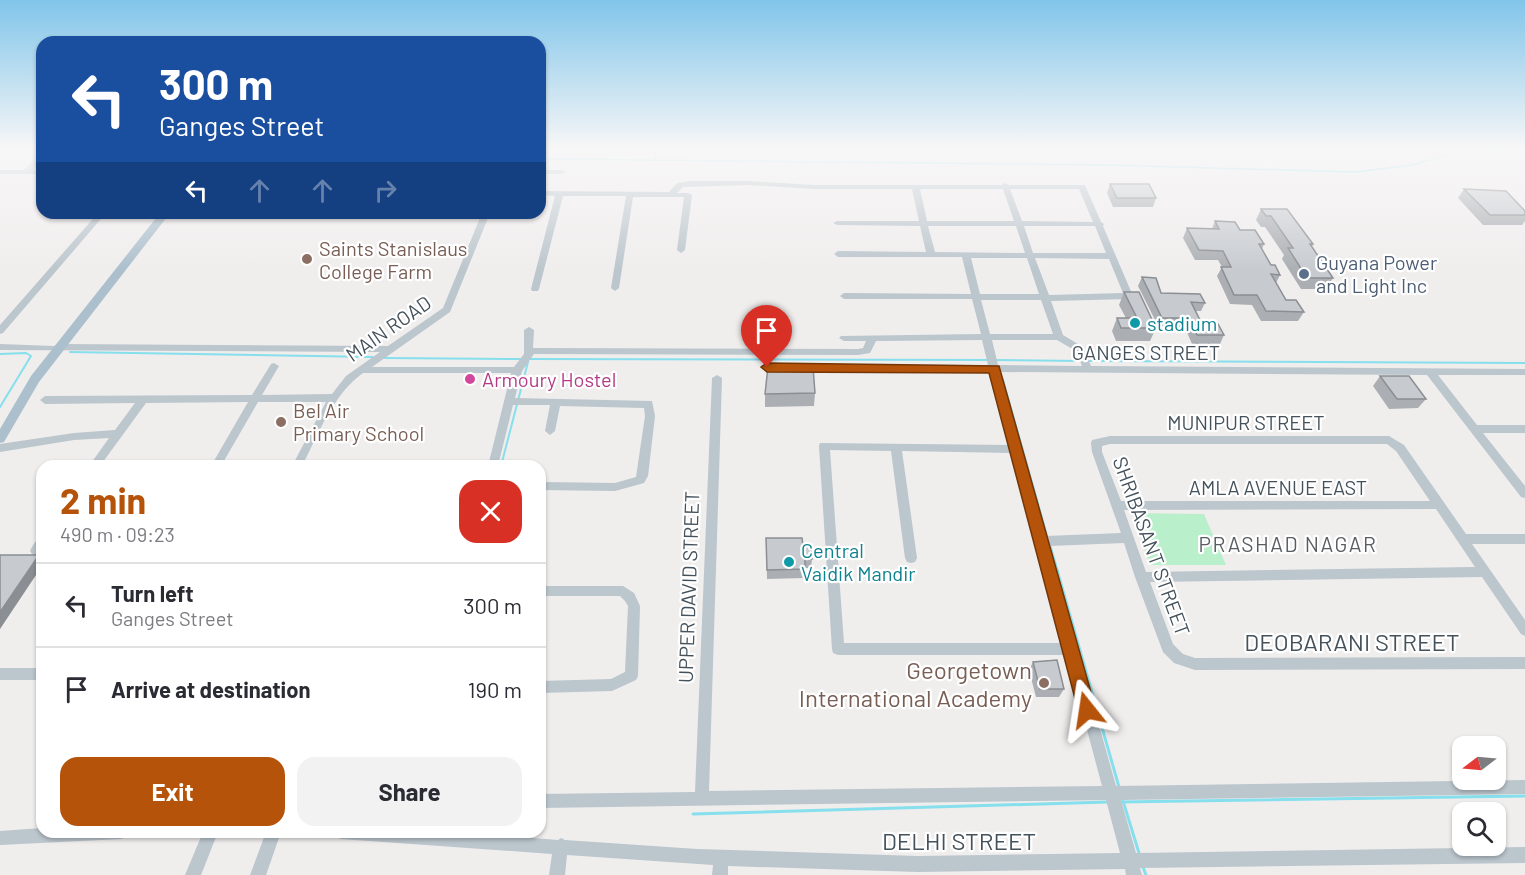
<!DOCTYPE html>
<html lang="en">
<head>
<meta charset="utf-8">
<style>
	:root { --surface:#fff; --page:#f2f2f3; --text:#2b2b33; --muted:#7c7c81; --line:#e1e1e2; --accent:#b45309 }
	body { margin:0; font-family:Barlow,sans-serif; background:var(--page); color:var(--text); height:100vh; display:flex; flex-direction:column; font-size:22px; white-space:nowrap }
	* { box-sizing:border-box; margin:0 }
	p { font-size:20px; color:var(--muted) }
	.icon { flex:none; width:33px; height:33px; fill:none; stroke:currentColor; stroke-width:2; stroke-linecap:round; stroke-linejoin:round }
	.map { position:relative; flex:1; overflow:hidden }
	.sheet { position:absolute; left:36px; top:460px; width:510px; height:378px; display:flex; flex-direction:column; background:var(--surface); border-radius:18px; box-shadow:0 2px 4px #0004 }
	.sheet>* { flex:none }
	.banner { position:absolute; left:36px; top:36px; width:510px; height:183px; border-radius:18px; box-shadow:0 2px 4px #0004; background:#1a4fa0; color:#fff; overflow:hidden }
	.needle { width:39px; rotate:254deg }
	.controls { position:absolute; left:1452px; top:736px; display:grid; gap:12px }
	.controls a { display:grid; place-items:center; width:54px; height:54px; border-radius:12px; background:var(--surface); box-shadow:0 2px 4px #0004; font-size:30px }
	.pin { position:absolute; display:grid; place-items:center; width:51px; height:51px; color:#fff; margin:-62px -26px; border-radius:50% 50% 50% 0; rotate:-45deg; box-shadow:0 0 6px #0007 }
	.pin .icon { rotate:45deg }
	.me { position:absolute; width:66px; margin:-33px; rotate:345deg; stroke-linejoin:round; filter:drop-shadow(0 0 4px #0008) }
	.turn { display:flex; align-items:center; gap:21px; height:126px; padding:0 24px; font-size:27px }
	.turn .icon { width:78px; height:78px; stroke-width:2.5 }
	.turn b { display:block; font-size:42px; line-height:51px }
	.lanes { display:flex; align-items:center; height:57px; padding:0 24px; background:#0003; justify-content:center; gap:30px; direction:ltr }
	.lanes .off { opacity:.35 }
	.round { display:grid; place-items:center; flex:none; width:63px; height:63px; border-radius:18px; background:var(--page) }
	.head { display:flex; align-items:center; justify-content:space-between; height:102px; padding:0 24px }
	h1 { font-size:36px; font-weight:700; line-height:45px; color:var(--accent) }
	.button { display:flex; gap:12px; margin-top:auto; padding:12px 24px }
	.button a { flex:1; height:69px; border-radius:18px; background:var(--accent); color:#fff; font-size:24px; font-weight:700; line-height:69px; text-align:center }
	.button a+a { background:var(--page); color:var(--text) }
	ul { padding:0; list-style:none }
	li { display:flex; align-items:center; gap:18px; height:84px; padding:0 24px; border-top:2px solid var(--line) }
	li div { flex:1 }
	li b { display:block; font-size:22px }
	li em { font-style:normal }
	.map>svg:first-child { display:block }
	.green { fill:#baefcb }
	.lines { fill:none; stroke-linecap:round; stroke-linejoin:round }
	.stream-far2 { stroke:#86dfed; stroke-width:1.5 }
	.stream-far1 { stroke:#86dfed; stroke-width:2 }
	.stream { stroke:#86dfed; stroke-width:3 }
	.minor { fill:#bbc6cd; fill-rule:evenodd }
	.major { fill:#acbfcd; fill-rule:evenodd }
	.wall { fill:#abafb3 }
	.shaded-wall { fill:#8b8e92 }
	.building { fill:#c7cbd0; stroke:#8b8e92; stroke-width:1.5 }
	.route { fill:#b45309; stroke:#753606; stroke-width:1.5 }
	.education-dot { fill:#8d6e63; stroke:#fff; stroke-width:2 }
	.service-dot { fill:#5c6f8a; stroke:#fff; stroke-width:2 }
	.culture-dot { fill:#0f9aa8; stroke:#fff; stroke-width:2 }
	.hotel-dot { fill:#d1479c; stroke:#fff; stroke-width:2 }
	.labels { text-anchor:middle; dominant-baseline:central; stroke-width:4.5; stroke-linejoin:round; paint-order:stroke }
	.education-label { font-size:20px; fill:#785e54; stroke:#fff; text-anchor:start }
	.service-label { font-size:20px; fill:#4e5e75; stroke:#fff; text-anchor:start }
	.culture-label { font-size:20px; fill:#0d838f; stroke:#fff; text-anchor:start }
	.street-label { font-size:20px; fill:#45525b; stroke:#fff }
	.hotel-label { font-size:20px; fill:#b23c85; stroke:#fff; text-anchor:start }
	.neighbourhood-label { font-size:21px; letter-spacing:1.5px; fill:#5a5e63; stroke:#fff }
	.near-street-label { font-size:24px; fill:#45525b; stroke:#fff }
	.near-education-label { font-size:24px; fill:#785e54; stroke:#fff; text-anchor:end }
</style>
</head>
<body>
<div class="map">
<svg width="1525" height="875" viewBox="0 0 1525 875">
	<rect width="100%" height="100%" fill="#f0eded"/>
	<!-- green -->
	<path class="green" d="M1132 513 1204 514 1226 565H1150Z"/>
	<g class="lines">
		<!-- stream-far2 -->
		<path class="stream-far2" d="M540 159 1110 165 1355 172 1412 165 1455 153 1525 150
			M655 160 657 149"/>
		<!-- stream-far1 -->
		<path class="stream-far1" d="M70 352 373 357
			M0 354 26 353 31 356 0 407
			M385 358 523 359
			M529 359 988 360
			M994 360 1081 361
			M1087 361 1525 363
			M1003 380 1048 539
			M501 466 528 362
			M1050 544 1058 572"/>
		<!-- stream -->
		<path class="stream" d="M1057 570 1119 787
			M1123 801 1139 853
			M1120 802 1525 796
			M693 814 1108 802
			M1143 867 1146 875"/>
		<!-- minor -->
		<path class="minor" d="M39 154H42V160L33 170H42V174H0V170H24Z
			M540 170H562L566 172 562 174H540Z
			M689 181H749L814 185H1001L1005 183 1009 185H1085L1101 222 1104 224 1103 226 1133 296 1129 299 1051 301 1063 335 1083 347 1091 366 1525 369V375H1438L1477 425H1525V433H1483L1525 486V498L1521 497 1427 375 1000 372 1046 536 1121 533 1092 452 1091 443 1092 440 1110 436H1389L1404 445 1466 534H1525V544H1472L1525 620V636L1521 634 1482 577 1150 582 1173 644 1183 654 1195 658 1525 657V669L1195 670 1174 663 1163 652 1135 577 1124 543 1049 546 1116 786 1525 780V794L1121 800 1136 853 1525 847V863L1140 868 1142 875H1126L1125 869 918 872 728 866V875H712L713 865 567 855 565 875H549L552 854 341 839 336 837 334 832H455L558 840 561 838 565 840 697 849 918 856 1120 853 1106 800 540 808V794L695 792 712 378 717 375 722 378 709 791 1102 786 1067 655H838L833 653 832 649 819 446 820 443 1010 445 990 372 767 370 762 367 767 364 988 365 982 340 876 341 870 353 858 355 534 354 522 371 515 398 652 401 655 416 648 476 644 483 615 491 540 490V482L615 483 636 477 645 416 644 408 560 406 555 431 550 435 545 431 550 405H513L498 466H488L511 373H363C333 394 318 435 302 466H292L326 402H258L221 466H211L248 402 146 403 100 466H89L109 438 74 440 0 452V444L74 433 115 430 135 403 45 404 40 400 45 396 252 395 271 364 274 363 279 366 262 395 332 394 346 376 380 352 0 350V344L54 346 58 344 388 346 443 308 482 213H490L450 312 372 367H514L524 354V330L529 327 534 330 533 348 858 349 863 348 866 341H844L839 338 841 336 981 334 972 299H844L840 296 844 293 971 294 962 257H838L834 254 838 251 926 252 920 226 837 225 833 223 837 221H919L912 189H814L749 185 683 187 677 193H688L692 195 685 250 681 253 677 250 684 197H633L619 288 615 291 611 288 626 196H563L539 289 538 291H532L531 289 555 196 540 195V191L669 192 677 183ZM920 189H1003L1014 221H927ZM1010 189H1079L1093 222 1022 221ZM928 226H1016L1025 253 935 252ZM1024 226H1095L1106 253H1033ZM971 258H1027L1039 294H980ZM1035 258 1109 259 1123 293 1049 295ZM981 300H1041L1053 334H990ZM992 340H1057L1076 351 1082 366 998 365ZM1110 444H1387L1396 451 1430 501H1121L1102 452V446ZM830 450 891 451 905 558 907 562 911 563 915 562 917 558 902 451 1012 453 1063 643H844ZM1436 509 1475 567 1146 572 1124 510Z
			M98 213H106L3 333 0 334V325Z
			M42 537V552L36 556 32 554 30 551C33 545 36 539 42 537Z
			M540 586H623L634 593 640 606 638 676 636 680 612 691 540 693V681L611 679 625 672 628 606 625 601 620 596H540Z
			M0 668H42V680H0Z
			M42 828V832H128L126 837 121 839 0 845V831Z
			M203 832H218L201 875H185Z
			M266 832H281L266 875H250Z"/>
		<!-- major -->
		<path class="major" d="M160 213H170L39 382 4 442 0 443V429L31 376Z"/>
	</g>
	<!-- wall -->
	<path class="wall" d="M1110 184 1156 198 1153 207H1113L1107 193Z
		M1464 189 1525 211V221L1522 225H1483L1458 198Z
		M1261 209 1313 244 1312 247 1333 278 1326 289H1301L1282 259 1284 255 1265 227H1261L1256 220Z
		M1215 221 1240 230 1264 244 1262 249 1271 265 1280 275 1276 283 1286 300 1304 312 1298 321H1261L1252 305 1230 304 1217 276 1222 267 1218 260H1195L1183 238 1187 228 1212 229Z
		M1142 277 1161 293 1205 303 1201 311H1196L1202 324 1224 335 1220 344H1192L1186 330 1181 327 1158 326 1138 286Z
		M1124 292 1156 328 1150 341H1116L1112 331 1117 318H1126L1119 305Z
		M1380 376 1426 399 1418 408 1389 409 1373 386Z
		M815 393 814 406 765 407V394Z
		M766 538 803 546 812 559 811 568H805V578L767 579Z
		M1033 662 1064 689 1059 697H1036L1029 670Z"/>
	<!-- shaded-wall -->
	<path class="shaded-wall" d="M39 555 42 557V566L0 629V612Z"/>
	<!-- building -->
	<path class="building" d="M1110 184H1149L1156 198H1117Z
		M1464 189 1506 191 1525 211V215H1490Z
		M1261 209H1287L1313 244H1310L1333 278H1307L1288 248H1293L1271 216H1266Z
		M1215 221 1235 222 1240 230H1255L1264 244H1259L1271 265H1275L1280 275 1271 274 1286 300H1296L1304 312 1266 311 1257 295H1234L1221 267H1231L1223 251 1199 250 1187 228 1219 229Z
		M1142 277 1156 278 1161 293 1200 294 1205 303 1191 302 1202 324H1218L1224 335H1197L1190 321 1185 318H1162Z
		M1124 292H1139L1156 328H1121L1117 318H1137Z
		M768 367H813L815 393 765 394Z
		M1380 376H1409L1426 399H1397Z
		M766 538H802L803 546H811L812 559H805V569L767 570Z
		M0 555H39L0 612Z
		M1057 660 1064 689H1040L1033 662Z"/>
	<!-- sky -->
	<linearGradient id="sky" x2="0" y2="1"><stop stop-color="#81c5ea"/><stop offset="0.55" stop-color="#f8f7f7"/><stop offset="1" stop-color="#f8f7f7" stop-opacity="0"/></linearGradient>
	<rect width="1525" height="271" fill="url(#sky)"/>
	<!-- route -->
	<path class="route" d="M767 363 999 366 1096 710 1093 716 1087 718 1081 716 1078 710 989 373 767 372 761 367Z"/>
	<!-- markers -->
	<g class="education-dot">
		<circle cx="307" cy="259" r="6"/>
		<circle cx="281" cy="422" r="6"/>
		<circle cx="1044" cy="683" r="6"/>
	</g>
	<circle class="service-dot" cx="1304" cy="274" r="6"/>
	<g class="culture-dot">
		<circle cx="1135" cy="323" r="6"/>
		<circle cx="789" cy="562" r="6"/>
	</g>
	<circle class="hotel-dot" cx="470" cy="379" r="6"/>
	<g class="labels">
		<!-- education labels -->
		<g class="education-label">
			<text x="319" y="248">Saints Stanislaus<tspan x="319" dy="23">College Farm</tspan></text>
			<text x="293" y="410">Bel Air<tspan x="293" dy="23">Primary School</tspan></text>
		</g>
		<!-- service labels -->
		<g class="service-label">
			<text x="1316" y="262">Guyana Power<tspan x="1316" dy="23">and Light Inc</tspan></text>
		</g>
		<!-- culture labels -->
		<g class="culture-label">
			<text x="1147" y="323">stadium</text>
			<text x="801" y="550">Central<tspan x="801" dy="23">Vaidik Mandir</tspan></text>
		</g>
		<!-- street labels -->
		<g class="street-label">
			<text transform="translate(388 328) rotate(-35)">MAIN ROAD</text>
			<text x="1146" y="352">GANGES STREET</text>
			<text x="1246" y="422">MUNIPUR STREET</text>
			<text x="1278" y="487">AMLA AVENUE EAST</text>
			<text transform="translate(1152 546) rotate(70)">SHRIBASANT STREET</text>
			<text transform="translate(688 587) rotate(-88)">UPPER DAVID STREET</text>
		</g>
		<!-- hotel labels -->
		<g class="hotel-label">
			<text x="482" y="379">Armoury Hostel</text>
		</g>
		<!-- neighbourhood labels -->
		<g class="neighbourhood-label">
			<text x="1288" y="543">PRASHAD NAGAR</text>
		</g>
		<!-- near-street labels -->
		<g class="near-street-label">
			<text x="1352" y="641">DEOBARANI STREET</text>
			<text x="959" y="840">DELHI STREET</text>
		</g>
		<!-- near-education labels -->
		<g class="near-education-label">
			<text x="1032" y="669">Georgetown<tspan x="1032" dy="28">International Academy</tspan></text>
		</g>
	</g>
</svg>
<div class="controls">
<a><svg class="needle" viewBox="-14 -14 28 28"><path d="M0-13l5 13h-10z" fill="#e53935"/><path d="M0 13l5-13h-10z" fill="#7c7c81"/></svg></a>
<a><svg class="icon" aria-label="search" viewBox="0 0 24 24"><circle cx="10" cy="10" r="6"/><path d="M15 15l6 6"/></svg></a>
</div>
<div class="pin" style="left:767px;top:367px;background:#d93025"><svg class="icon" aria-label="arrive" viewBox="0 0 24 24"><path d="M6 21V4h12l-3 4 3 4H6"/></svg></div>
<svg class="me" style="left:1087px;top:710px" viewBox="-20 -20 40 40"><path d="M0-17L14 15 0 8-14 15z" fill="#b45309" stroke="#fff" stroke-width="4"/></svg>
<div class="banner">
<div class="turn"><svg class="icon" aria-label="left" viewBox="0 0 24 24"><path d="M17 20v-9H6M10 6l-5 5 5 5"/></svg><div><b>300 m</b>Ganges Street</div></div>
<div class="lanes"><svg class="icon" aria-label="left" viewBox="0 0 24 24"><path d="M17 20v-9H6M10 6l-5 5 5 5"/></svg><svg class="icon off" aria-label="ahead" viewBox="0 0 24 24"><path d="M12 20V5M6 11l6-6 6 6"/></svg><svg class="icon off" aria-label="ahead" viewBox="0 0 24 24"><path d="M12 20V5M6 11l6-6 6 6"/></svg><svg class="icon off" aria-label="right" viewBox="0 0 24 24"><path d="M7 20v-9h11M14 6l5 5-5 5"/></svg></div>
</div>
<section class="sheet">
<div class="head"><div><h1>2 min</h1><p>490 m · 09:23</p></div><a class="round" style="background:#d93025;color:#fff"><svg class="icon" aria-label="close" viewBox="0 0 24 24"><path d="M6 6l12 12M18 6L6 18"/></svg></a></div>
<ul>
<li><svg class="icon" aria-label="left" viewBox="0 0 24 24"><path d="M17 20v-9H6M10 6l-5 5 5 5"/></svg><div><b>Turn left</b><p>Ganges Street</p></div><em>300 m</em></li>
<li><svg class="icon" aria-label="arrive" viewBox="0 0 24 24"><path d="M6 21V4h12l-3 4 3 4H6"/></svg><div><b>Arrive at destination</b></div><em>190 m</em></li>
</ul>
<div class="button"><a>Exit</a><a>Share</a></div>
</section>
</div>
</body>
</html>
